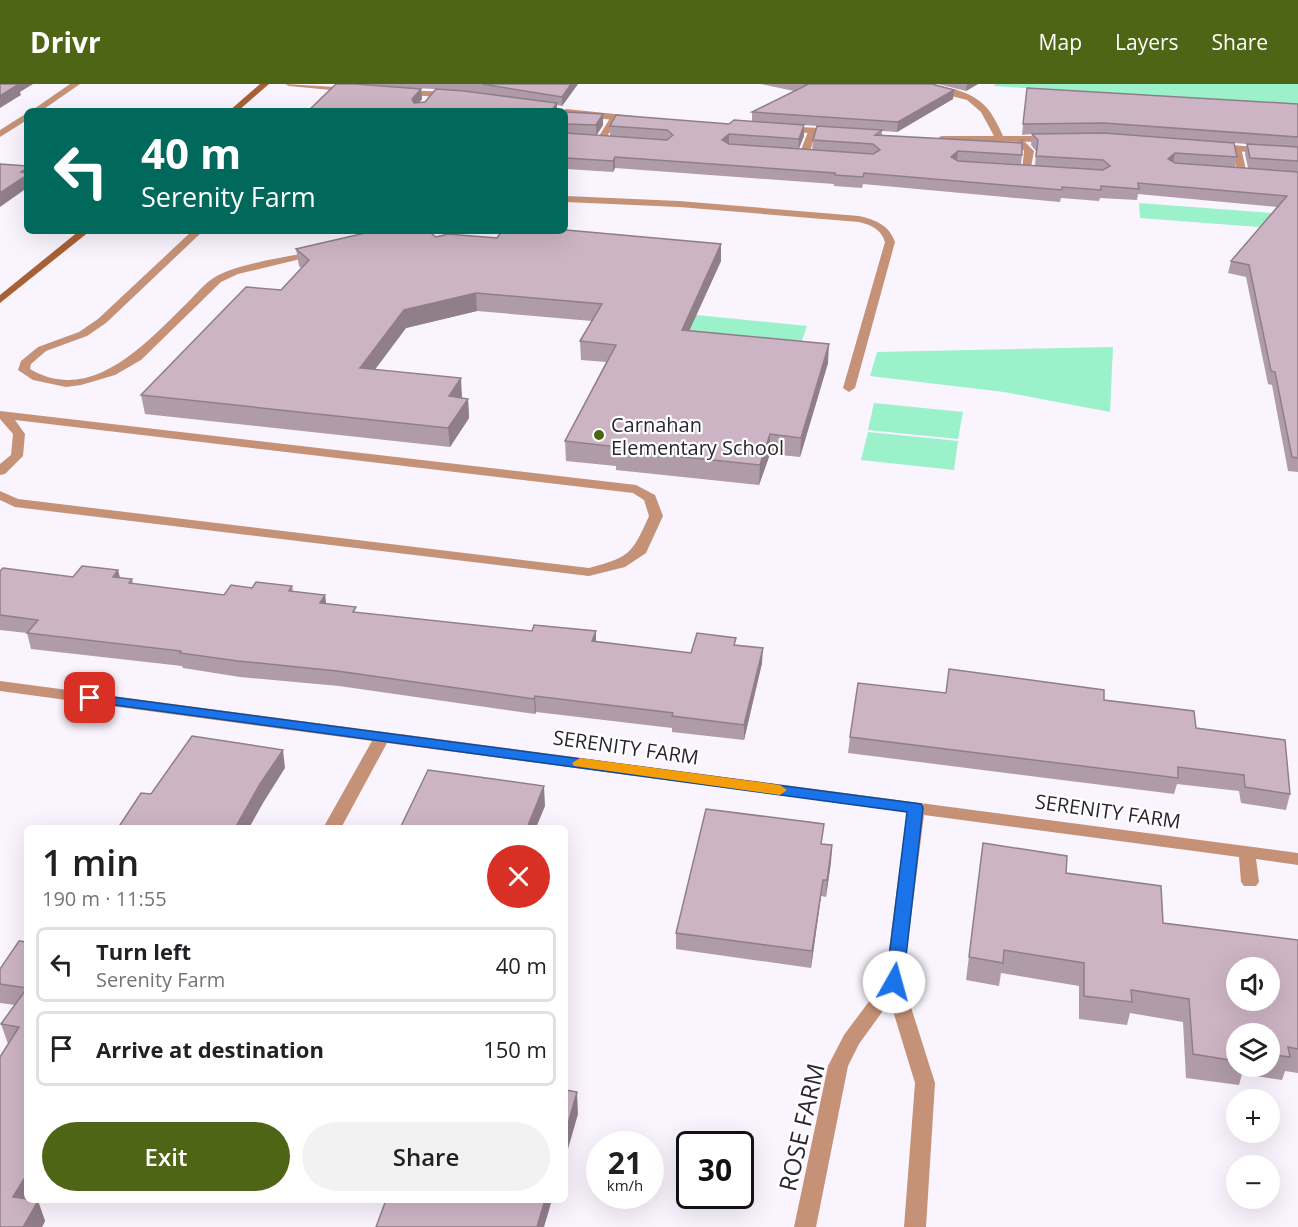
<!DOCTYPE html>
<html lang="en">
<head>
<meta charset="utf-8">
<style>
	:root { --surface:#fff; --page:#f2f2f2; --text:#202124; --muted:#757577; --line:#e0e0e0; --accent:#4d6515 }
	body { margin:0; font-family:"Open Sans",sans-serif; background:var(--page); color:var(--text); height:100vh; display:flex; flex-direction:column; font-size:22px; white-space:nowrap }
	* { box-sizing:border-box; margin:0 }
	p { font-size:20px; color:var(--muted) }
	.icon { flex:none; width:33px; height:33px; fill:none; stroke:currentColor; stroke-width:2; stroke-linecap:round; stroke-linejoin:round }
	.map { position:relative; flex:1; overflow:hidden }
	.drawer { position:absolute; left:24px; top:741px; width:544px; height:378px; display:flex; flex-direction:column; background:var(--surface); border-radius:9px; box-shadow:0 6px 24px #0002 }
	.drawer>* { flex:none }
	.guide { position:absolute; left:24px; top:24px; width:544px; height:126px; border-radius:9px; box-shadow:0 6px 24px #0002; background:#00695c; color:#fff; overflow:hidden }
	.controls { position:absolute; left:1226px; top:873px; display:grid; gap:12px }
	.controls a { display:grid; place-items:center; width:54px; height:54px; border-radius:50%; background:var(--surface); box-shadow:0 6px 24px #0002; font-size:30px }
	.speed { position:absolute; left:586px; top:1047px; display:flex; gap:12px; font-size:30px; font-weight:700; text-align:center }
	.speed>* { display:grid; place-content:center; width:78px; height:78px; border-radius:50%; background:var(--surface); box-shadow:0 6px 24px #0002; line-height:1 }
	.speed small { font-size:15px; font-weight:400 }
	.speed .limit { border:3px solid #111; border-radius:9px; background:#fff; color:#111 }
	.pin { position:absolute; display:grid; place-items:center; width:51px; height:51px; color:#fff; margin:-26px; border-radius:12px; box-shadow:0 3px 9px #0006 }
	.me { position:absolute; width:66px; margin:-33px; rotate:7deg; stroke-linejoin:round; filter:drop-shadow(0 0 4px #0008) }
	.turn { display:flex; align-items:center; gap:21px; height:126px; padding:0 18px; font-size:27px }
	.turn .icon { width:78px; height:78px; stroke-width:2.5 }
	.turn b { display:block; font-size:42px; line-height:51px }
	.round { display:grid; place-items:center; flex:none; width:63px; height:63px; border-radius:32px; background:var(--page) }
	.overview { display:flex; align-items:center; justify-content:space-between; height:102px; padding:0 18px }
	h1 { font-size:36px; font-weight:600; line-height:45px }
	.cta { display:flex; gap:12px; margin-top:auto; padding:12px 18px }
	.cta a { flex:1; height:69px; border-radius:36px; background:var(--accent); color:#fff; font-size:24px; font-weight:600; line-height:69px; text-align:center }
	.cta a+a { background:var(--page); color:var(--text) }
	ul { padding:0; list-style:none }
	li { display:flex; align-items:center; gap:18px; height:75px; margin:0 12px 9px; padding:0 6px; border:3px solid var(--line); border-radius:9px }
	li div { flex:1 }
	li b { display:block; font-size:22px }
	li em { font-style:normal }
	header { display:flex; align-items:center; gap:36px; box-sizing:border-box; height:84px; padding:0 30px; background:var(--accent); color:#fff }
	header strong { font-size:28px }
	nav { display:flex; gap:33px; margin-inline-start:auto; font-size:21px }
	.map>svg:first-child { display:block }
	.green { fill:#9bf1ca }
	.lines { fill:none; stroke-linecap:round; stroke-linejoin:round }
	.lane { fill:#c59277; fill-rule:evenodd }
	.street { fill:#c59277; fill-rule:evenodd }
	.secondary { fill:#a86036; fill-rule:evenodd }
	.wall { fill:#b09ba9; fill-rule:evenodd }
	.shaded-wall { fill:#907e89 }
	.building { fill:#cdb4c4; stroke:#907e89; stroke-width:1.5; fill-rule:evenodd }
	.route { fill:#1a73e8; stroke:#114b97; stroke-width:1.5 }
	.slow { fill:#f59e0b }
	.poi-dot { fill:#4d6515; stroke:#fff; stroke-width:2 }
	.labels { text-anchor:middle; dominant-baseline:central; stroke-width:4.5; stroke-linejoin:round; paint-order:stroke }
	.poi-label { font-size:20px; fill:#2a252f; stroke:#fff; text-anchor:start }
	.street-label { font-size:20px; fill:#2a252f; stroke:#fff }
	.near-street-label { font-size:24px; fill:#2a252f; stroke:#fff }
</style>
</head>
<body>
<header>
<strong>Drivr</strong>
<nav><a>Map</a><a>Layers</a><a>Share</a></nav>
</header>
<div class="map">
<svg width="1298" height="1143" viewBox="0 0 1298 1143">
	<rect width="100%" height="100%" fill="#f9f4fe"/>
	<!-- green -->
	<path class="green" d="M996 0H1298V21L993 2Z
		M1139 119 1298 131V146L1140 134Z
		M696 231 807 242 795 276 681 265Z
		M1113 263 1110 328 1004 308 870 292 877 268Z
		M874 319 963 328 958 355 868 346Z
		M868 348 958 357 954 386 861 376Z"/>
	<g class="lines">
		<!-- lane -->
		<path class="lane" d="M612 31 619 33 603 59H597L596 57Z
			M809 45 816 47 809 71 804 74 799 71Z
			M1019 52 1034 67 1030 89 1022 87 1024 67 1015 55Z
			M1237 61 1241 64 1247 90 1242 93 1237 90 1233 64Z
			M566 112 679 117 859 132C876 136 889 141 895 158L855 304 849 308 843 304 885 158C881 145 871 141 859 138L679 123 566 118Z
			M192 147H203L106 239 87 252 46 267 31 280 30 285C92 322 148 257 188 218 196 210 205 199 215 193 239 179 287 173 316 167L321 170 238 190 221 198 141 276 115 291 81 301 66 303 33 296 18 286 21 277 38 263 79 248 98 235Z
			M0 327 636 401 655 411 663 432 646 469 625 483 589 492 15 423 0 416V407L18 415 589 484C630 473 632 470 649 432L644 416 633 409 15 336 25 350 23 372 5 390 0 391V380L11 371 13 350 0 335Z"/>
		<!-- street -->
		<path class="street" d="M70 0H80L41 27H31Z
			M285 0 352 4 356 6 352 8 289 2Z
			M905 0C929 0 964 2 983 20 992 28 998 41 1003 52H1050L1054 55 1050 58 939 57V53L942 52H994L981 28 967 16Z
			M403 6 450 8 454 11 450 14 400 10 399 8Z
			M566 25 634 32 638 35 634 38 566 31V27H562Z
			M27 29V36L0 53V46Z
			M784 42 835 45 839 48 835 51 781 47V43Z
			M1215 60 1298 66V72L1212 65V61Z
			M0 597 1298 769V781L1256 775 1259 798 1256 802H1244L1241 798 1239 773 924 731 903 898 935 999 926 1143H904L915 999 890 917 859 960 848 982 816 1143H794L828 982 844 951 885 896 907 728 387 659 341 744H323L372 657 0 607Z"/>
		<!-- secondary -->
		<path class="secondary" d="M260 0H269L238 27H229Z
			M79 147H90L0 219V211Z"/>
	</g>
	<!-- wall -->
	<path class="wall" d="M336 0H578L562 22 557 21V27H308ZM417 4 465 7 425 18H419L422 15 421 5Z
		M761 0H932L954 6 953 15 897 48 882 47V51L1022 71 1021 81 1035 82 1036 67 1031 61 1032 50 1022 51 1027 4 1298 20V388L1288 387 1272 301 1268 300 1246 193 1228 189 1231 177 1277 123 1138 110 1137 116 1100 114 1099 117 1061 114 1060 118 863 100 862 104 834 102V100L615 84 613 88 566 85V28L603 30V41L596 52H610V42L729 40 752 38V28L794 7ZM804 41 817 42 813 56 812 66 799 65 804 52ZM1234 59 1247 60 1245 70 1248 84 1235 83 1237 73Z
		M938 0H978L966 7Z
		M436 153 721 177 689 247 828 279 800 373 770 370 759 401 616 386V382L566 377 565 357 606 278 581 276 580 257 592 237 477 227 406 244 375 285 462 313 461 314 468 315 469 334 450 363 145 330 141 311 281 206 301 184 299 182 296 165Z
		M0 487 73 493 120 494 132 495 133 500 224 511 252 504 292 502 293 507 325 511 326 520 357 529 691 569 736 561 762 579 744 656 672 648V644L536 628 535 630 339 602 240 593 183 584 182 582 31 565 27 549 0 546Z
		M946 609 1104 616 1196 644 1290 710 1286 726 1241 719 1239 707 1177 700 1174 710 848 669 850 653Z
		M983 759 1066 789 1163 839 1298 856V989L1285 987 1282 996 1242 990 1239 1001 1186 994 1183 938 1130 929 1127 941 1079 935V902L1001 889 999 902 966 896ZM1236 950H1269V982H1236Z
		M822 760 832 761 831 778 826 813 821 812 811 884 676 865V849Z
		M27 858V1116L38 1117 45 1137 42 1143H0L8 960 1 940 15 921 0 919V885Z"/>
	<!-- shaded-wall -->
	<path class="shaded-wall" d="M15 0H33L20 8 21 11 0 24V12Z
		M571 0H578L562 22V13Z
		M967 0H978L966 7Z
		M421 5 422 15 413 26 412 15Z
		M954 6 953 15 897 48 898 38Z
		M557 19V27H551Z
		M603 30V41L596 52V41Z
		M804 41V52L798 66 799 55Z
		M729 50V61L722 56Z
		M958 67 957 78 951 73Z
		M1175 69 1173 80 1168 75Z
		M615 73V84L613 88V77Z
		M27 84V104L0 123V109L21 88Z
		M721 160V177L681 265 682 246Z
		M476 209 477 227 406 244 362 303 360 284 404 226Z
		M829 260 828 279 800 373 801 354Z
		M461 294 462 313 450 332 449 312Z
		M468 315 469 334 450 363 448 344Z
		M770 350V370L759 401 760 381Z
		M118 486 122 501 113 493Z
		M325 511 327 526 320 519Z
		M596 547V563L592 557Z
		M763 564 762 579 744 656V641Z
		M535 612 536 628 535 630 534 615Z
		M283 666 285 684 263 719 249 744H235L260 700Z
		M544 702 545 722 536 744H527Z
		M832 761 831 778 826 813 827 796Z
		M823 796 821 812 811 884 812 867Z
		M577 1008 578 1030 566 1072V1047Z
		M27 1090V1116L13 1113Z
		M545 1116H552L544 1143H537Z
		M38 1117 45 1137 42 1143H23Z"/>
	<!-- building -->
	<path class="building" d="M0 0H19L0 12Z
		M336 0H355L421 5 412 15 414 19 425 18 436 5 464 7 557 19 551 27H308Z
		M482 0H571L562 13Z
		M804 0H932L954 6 898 38 752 28 807 1Z
		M1027 4 1298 20V53L1104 39 1023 40Z
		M566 28 603 30 596 41 566 40Z
		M616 31 729 40 734 36 804 41 799 55 729 50 722 56 729 60 873 70 880 66 873 60 813 56 817 42 882 46 875 51 1022 59V55V71L958 67 951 73 958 77 1103 86 1110 82 1103 76 1036 72 1038 56 1032 50 1104 49 1234 59 1237 73 1175 69 1168 75 1175 79 1298 88V374L1292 373 1275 288 1271 287 1249 181 1231 177 1287 112 1138 99 1139 105 1101 102V106L1062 103V106L864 89 863 93 835 91V89L615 73 613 77 566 74V49L667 56 673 51 667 46 610 42Z
		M1247 60 1298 63V77L1250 74Z
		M0 80 27 82V84L21 88 27 89V91L0 109Z
		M566 146 721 160 682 246 829 260 801 354 770 350 760 381 616 366 618 363 565 357 616 261 580 257 602 220 476 209 404 226 360 284 461 294 449 312 468 315 448 344 141 311 246 203 281 206 309 176 296 165 374 147H428L436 153 448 150 497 154 502 147Z
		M82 482 118 486 113 493 132 495 129 499 224 511 231 501 252 504 256 498 292 502 289 507 325 511 320 519 356 523 353 528 532 547 534 541 596 547 592 557 691 569 697 549 736 554 734 561 763 564 744 641 672 632 673 629 535 612 534 615 337 587 238 577 180 569 181 567 27 549 38 536 0 531V487L3 484 73 493Z
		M949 585 1104 606V616L1194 627 1196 644 1285 656 1290 710 1245 703 1244 691 1178 683V694L850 653 858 599 946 609Z
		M192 652 283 666 260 700 235 744H118L141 709 151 710Z
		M428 686 544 702 527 744H398L399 742H401Z
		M706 725 824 740 821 760 832 761 827 796H823L812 867 676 849Z
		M983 759 1067 772 1066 789 1161 802 1163 839 1298 856V965L1288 963 1290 973 1269 970V950H1236V977L1193 970 1189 915 1131 906 1132 918 1084 912V879L1004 866 1003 879 969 873ZM1236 884H1269V916H1236Z
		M19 857 27 858V1090L13 1113 27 1115V1116L38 1117 23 1143H0V973L19 943 1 940 27 904 0 900V885Z
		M566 1006 577 1008 566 1047Z
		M386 1116H545L537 1143H376Z"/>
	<!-- route -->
	<path class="route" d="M90 610 921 720 923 724 903 898 901 903 894 905 888 903 886 898 907 728 85 617 83 614 85 611Z"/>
	<!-- slow -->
	<path class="slow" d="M580 674 780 701 787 706 780 711 574 682 572 679Z"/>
	<!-- markers -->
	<circle class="poi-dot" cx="599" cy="351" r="6"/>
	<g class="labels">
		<!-- poi labels -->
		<g class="poi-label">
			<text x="611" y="340">Carnahan<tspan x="611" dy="23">Elementary School</tspan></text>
		</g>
		<!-- street labels -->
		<g class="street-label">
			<text transform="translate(626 663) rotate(8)">SERENITY FARM</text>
			<text transform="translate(1108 727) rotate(8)">SERENITY FARM</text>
		</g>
		<!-- near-street labels -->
		<g class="near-street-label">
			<text transform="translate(801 1043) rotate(-77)">ROSE FARM</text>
		</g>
	</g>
</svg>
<div class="controls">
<a><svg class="icon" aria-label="sound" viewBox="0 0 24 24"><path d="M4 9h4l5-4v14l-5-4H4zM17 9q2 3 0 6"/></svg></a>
<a><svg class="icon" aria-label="layers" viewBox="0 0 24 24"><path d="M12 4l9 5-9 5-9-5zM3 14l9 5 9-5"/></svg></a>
<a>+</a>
<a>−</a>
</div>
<div class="speed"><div>21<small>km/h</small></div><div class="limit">30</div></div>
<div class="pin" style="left:90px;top:614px;background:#d93025"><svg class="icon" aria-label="arrive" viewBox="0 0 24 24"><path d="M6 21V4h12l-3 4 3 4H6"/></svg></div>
<svg class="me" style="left:894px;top:898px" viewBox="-20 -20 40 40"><circle r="19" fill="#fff"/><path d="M0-13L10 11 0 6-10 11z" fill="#1a73e8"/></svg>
<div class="guide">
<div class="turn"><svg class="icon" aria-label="left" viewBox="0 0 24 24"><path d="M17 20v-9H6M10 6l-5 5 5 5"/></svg><div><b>40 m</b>Serenity Farm</div></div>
</div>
<section class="drawer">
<div class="overview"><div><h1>1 min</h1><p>190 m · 11:55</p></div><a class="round" style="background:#d93025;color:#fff"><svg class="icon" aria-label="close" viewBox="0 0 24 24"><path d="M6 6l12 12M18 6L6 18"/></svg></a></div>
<ul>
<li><svg class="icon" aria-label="left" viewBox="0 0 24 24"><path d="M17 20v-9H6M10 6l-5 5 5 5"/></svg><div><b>Turn left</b><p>Serenity Farm</p></div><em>40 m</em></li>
<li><svg class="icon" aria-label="arrive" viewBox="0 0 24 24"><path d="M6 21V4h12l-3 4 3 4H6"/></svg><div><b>Arrive at destination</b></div><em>150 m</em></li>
</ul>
<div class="cta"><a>Exit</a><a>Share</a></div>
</section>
</div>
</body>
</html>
